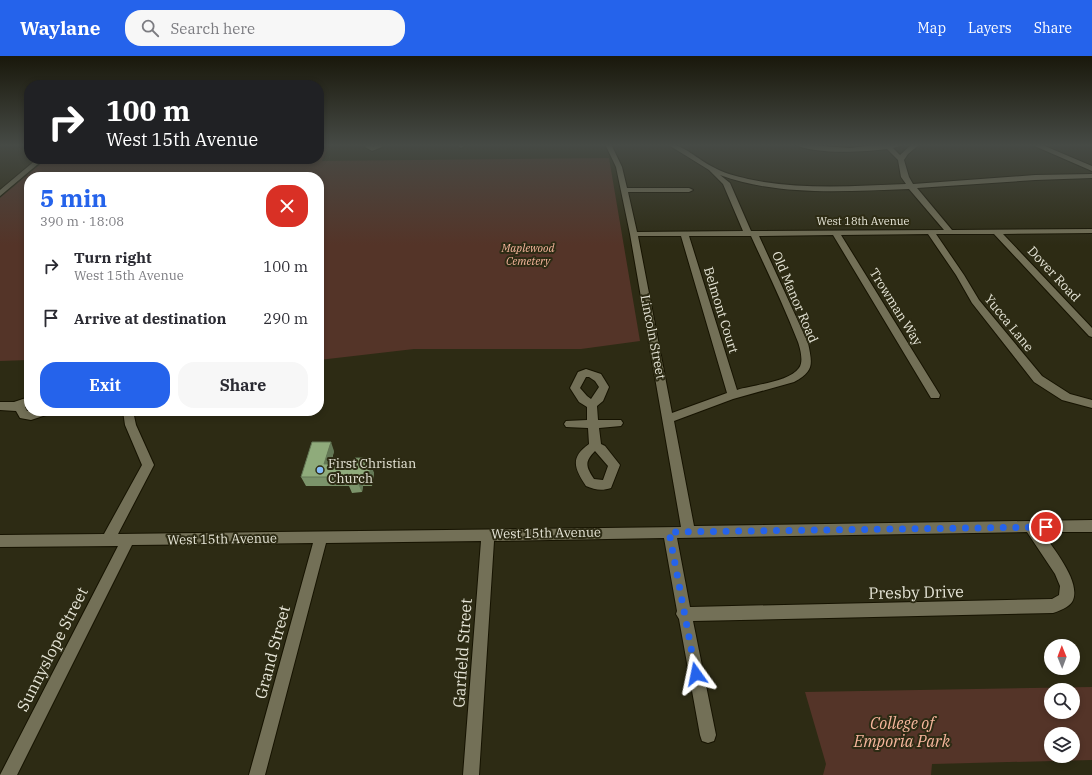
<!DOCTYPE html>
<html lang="en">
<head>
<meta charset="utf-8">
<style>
	:root { --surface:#fff; --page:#f7f7f7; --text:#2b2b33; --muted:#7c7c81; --accent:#2563eb }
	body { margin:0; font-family:"IBM Plex Serif",serif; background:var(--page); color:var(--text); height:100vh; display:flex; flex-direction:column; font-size:15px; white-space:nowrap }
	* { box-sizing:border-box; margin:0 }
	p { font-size:13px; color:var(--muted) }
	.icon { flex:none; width:22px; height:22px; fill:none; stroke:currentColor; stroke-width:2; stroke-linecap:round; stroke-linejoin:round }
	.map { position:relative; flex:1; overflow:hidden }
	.drawer { position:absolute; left:24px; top:116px; width:300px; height:244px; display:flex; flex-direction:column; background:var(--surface); border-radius:16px; box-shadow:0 2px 6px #0003 }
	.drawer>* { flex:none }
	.hud { position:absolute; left:24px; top:24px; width:300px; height:84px; border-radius:16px; box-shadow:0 2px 6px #0003; background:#202124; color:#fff; overflow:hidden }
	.needle { width:26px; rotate:359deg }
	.controls { position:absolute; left:1044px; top:583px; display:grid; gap:8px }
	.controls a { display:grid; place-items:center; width:36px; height:36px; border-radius:50%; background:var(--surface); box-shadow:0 2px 6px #0003; font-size:20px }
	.pin { position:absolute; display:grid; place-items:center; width:34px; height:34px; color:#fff; margin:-17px; border:2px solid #fff; border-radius:50%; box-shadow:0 1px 4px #0007 }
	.me { position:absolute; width:44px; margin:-22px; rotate:348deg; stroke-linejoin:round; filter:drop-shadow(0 0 3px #0008) }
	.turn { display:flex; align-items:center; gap:14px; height:84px; padding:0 16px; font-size:18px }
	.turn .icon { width:52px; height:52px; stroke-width:2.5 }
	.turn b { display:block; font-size:28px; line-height:34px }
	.round { display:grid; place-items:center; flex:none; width:42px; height:42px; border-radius:16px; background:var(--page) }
	.summary { display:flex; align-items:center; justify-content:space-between; height:68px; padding:0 16px }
	h1 { font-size:24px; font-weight:800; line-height:30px; color:var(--accent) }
	.primary-button { display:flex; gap:8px; margin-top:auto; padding:8px 16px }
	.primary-button a { flex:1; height:46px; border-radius:16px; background:var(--accent); color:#fff; font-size:16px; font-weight:800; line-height:46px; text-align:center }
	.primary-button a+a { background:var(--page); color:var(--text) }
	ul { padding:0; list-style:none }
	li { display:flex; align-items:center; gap:12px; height:52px; padding:0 16px }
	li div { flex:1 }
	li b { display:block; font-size:15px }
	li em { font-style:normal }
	header { display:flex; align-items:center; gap:24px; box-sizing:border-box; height:56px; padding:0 20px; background:var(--accent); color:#fff }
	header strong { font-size:19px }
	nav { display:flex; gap:22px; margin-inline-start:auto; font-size:14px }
	.search { width:280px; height:36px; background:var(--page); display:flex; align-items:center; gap:10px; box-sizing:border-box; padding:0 14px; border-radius:16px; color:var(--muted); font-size:15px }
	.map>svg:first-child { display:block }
	.green { fill:#543428; fill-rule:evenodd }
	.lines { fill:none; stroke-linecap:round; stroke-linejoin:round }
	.minor-casing { stroke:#161301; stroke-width:2 }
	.minor { fill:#737057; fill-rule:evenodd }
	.wall { fill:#7b936a }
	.shaded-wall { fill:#647856 }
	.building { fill:#8fab7b; stroke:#647856 }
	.route { stroke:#2563eb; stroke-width:7; stroke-dasharray:0 12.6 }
	.poi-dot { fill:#84bcfb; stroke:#2d2b14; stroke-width:1.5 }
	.labels { text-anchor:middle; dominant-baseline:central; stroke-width:4; stroke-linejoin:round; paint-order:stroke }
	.far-street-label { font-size:11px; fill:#e6e5d7; stroke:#2d2b14 }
	.far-park-label { font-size:11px; font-style:italic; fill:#f7b79d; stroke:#2d2b14 }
	.street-label { font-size:13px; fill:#e6e5d7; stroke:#2d2b14 }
	.poi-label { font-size:13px; fill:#e6e5d7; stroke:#2d2b14; text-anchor:start }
	.near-street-label { font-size:16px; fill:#e6e5d7; stroke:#2d2b14 }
	.near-park-label { font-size:16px; font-style:italic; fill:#f7b79d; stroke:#2d2b14 }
</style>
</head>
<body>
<header>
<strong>Waylane</strong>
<div class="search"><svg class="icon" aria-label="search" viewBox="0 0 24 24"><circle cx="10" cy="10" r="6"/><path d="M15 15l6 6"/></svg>Search here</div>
<nav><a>Map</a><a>Layers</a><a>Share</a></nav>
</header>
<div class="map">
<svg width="1092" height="719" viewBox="0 0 1092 719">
	<rect width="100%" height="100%" fill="#2d2b14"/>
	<!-- green -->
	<path class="green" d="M319 88H330L322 105 609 102 640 285 581 293H414L319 304V121H29V304L0 305V142L43 106H96L99 103H319Z
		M1092 631V704L932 708 931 719H823L826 708 805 636ZM1051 634H1073V656H1051ZM1051 678H1073V700H1051Z"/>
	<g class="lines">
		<defs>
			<path id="minor" d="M367 88H374L373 91 375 90V88H381L382 91 372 95 365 91Z
				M459 88H467L461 92 458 90Z
				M605 88H611L622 111 627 132H689L693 134 689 136H628L637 176 743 175 723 128 709 114 667 88C684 88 698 104 713 111 723 117 736 120 748 123 799 134 854 130 906 128L901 121 898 104 887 93C865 96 813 99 794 88L850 92 883 88H907L893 92 900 99 912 88H920L908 98 904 104 909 121 913 128 1035 119 1092 118V122L1035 124 917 132 952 174 1092 173V177L1003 178 1092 272V281L1089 280 994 178H936L964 219 979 244 1042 320 1070 338 1092 344V352L1062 344 1034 326 972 247 956 219 928 178 841 179 940 339 939 342H931L833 179 759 180 808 287C812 307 815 315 794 326L733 343 674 365 694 470 1092 464V476H1042C1052 491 1083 527 1072 546 1069 551 1059 555 1053 557L693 565 716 679 714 685 708 687 702 685 700 679 679 563 676 558 677 555 664 482 494 485 479 719H463L481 485 326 487 265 719H249L313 487 132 489 17 719H0L118 490 0 491V479L104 478 142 409 125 369 123 355H133L136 369 154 409 118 478 681 471 630 178 616 111ZM720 119C780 141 847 135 909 133L944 174 751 175 730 127ZM638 180H681L727 337 672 357ZM689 180H751C767 215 784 250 798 286 800 292 804 306 799 312 789 326 753 329 737 334ZM1027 476 1055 518 1060 530 1059 539 1052 543 690 551 677 482Z
				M1030 88H1040L1092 110V115Z
				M37 103H44L0 140V134Z
				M586 313 601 318 609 331 603 345 597 350 598 364H621L623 367 621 370 599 372 601 388 605 390 620 409 611 432C602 435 595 434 586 430 575 413 569 402 589 388L588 372 566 371 564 368 566 365 587 364V351L579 346 570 332 578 316ZM586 321H589L595 325 599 331 591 343 587 340 580 332ZM595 395 608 410 603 424 594 423C586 411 584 406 595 395Z
				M29 341V349L25 351 27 355H50L49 358 31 364 20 362 16 355 0 354V346H14Z"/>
		</defs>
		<!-- minor casing -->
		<use href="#minor" class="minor-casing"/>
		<!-- minor -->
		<use href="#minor" class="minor"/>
	</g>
	<!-- wall -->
	<path class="wall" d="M334 395 331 408H368L374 417 372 430H363L362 436 352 437 349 430H306L301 421Z"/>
	<!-- shaded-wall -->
	<path class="shaded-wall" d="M331 386 334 395 328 417 324 408Z
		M366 402 369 411 365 408Z
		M371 408 374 417 372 430 369 421Z
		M360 421 363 430 362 436 358 428Z"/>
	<!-- building -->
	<path class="building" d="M312 386H331L324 408 354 407 355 402H366L365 408H371L369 421H360L358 428H349L350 421H301Z"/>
	<!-- sky -->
	<linearGradient id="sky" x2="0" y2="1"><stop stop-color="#19180b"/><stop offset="0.47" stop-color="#464a45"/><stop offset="1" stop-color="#464a45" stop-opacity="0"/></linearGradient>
	<rect width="1092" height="189" fill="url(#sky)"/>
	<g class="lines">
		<!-- route -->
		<path class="route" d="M696 618 669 476 1046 471"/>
	</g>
	<!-- markers -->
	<circle class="poi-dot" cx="320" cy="414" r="4"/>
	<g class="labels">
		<!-- far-street labels -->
		<g class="far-street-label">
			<text x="863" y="165">West 18th Avenue</text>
		</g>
		<!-- far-park labels -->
		<g class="far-park-label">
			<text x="528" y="192">Maplewood<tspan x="528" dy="13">Cemetery</tspan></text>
		</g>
		<!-- street labels -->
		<g class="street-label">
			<text transform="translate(1054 218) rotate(47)">Dover Road</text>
			<text transform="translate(795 241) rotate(67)">Old Manor Road</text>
			<text transform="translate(896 251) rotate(58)">Trowman Way</text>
			<text transform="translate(721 254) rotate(73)">Belmont Court</text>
			<text transform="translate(1009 267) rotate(51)">Yucca Lane</text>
			<text transform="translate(653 281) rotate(79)">Lincoln Street</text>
			<text transform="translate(546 477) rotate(-1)">West 15th Avenue</text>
			<text transform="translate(222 483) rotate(-1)">West 15th Avenue</text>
		</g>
		<!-- poi labels -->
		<g class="poi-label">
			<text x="328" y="407">First Christian<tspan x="328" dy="15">Church</tspan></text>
		</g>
		<!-- near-street labels -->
		<g class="near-street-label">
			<text transform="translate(916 536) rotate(-1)">Presby Drive</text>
			<text transform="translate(52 593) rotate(-63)">Sunnyslope Street</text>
			<text transform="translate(272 596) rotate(-75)">Grand Street</text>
			<text transform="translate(462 597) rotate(-86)">Garfield Street</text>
		</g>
		<!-- near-park labels -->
		<g class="near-park-label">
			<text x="902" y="667">College of<tspan x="902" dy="18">Emporia Park</tspan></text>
		</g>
	</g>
</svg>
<div class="controls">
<a><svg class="needle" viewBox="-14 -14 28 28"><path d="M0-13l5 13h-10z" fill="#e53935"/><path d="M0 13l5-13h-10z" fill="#7c7c81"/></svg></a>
<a><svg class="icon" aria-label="search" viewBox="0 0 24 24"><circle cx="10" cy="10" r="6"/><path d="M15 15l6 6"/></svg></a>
<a><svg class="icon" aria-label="layers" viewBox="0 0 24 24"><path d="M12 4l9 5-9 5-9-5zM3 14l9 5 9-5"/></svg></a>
</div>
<div class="pin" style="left:1046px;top:471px;background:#d93025"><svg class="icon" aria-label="arrive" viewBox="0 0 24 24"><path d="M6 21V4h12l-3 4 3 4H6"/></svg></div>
<svg class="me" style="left:696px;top:618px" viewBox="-20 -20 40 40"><path d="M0-17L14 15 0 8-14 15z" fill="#2563eb" stroke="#fff" stroke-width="4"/></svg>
<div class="hud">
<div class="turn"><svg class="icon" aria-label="right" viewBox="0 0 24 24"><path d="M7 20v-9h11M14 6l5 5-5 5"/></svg><div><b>100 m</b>West 15th Avenue</div></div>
</div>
<section class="drawer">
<div class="summary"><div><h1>5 min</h1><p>390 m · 18:08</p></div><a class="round" style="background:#d93025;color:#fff"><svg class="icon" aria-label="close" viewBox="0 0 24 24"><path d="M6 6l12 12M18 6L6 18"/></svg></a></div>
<ul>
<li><svg class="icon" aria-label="right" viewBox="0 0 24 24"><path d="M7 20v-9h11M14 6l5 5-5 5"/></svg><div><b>Turn right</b><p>West 15th Avenue</p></div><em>100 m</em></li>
<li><svg class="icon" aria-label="arrive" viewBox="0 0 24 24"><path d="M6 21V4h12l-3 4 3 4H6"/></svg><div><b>Arrive at destination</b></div><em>290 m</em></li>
</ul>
<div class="primary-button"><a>Exit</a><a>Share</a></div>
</section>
</div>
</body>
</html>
